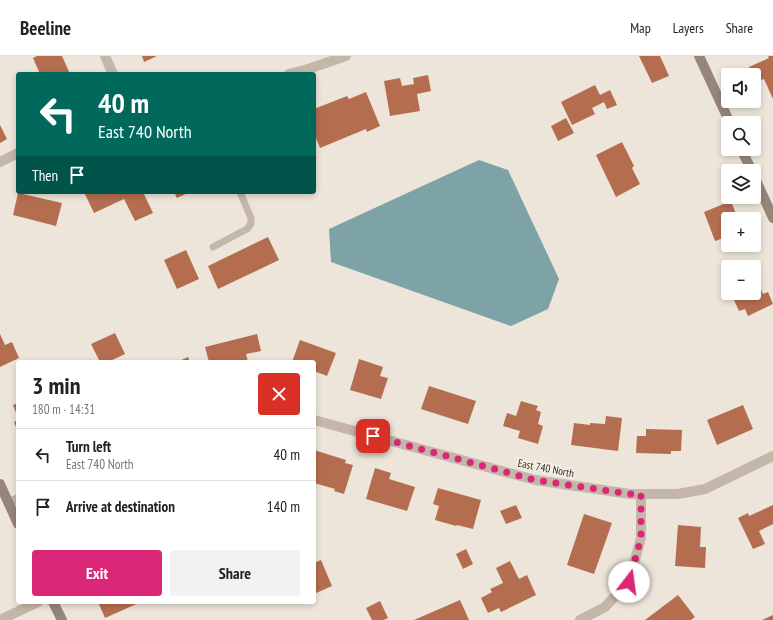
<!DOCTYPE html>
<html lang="en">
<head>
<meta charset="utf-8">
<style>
	:root { --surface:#fff; --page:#f2f2f2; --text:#222; --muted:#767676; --line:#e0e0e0; --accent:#db2777 }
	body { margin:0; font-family:"PT Sans Narrow",sans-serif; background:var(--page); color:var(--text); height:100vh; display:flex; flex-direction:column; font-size:15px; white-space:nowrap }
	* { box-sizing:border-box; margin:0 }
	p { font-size:13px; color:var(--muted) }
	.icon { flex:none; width:22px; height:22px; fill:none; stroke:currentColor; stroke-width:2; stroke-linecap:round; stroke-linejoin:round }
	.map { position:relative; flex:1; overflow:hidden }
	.panel { position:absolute; left:16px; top:304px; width:300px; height:244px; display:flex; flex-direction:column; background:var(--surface); border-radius:4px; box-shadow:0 2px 6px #0003 }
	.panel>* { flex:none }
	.guide { position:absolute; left:16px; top:16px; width:300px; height:122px; border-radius:4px; box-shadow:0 2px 6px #0003; background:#00695c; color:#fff; overflow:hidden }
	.controls { position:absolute; left:721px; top:12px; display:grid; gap:8px }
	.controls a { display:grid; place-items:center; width:40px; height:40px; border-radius:4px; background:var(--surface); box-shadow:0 2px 6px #0003; font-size:20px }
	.pin { position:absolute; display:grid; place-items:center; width:34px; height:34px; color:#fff; margin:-17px; border-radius:8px; box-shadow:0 2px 6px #0006 }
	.me { position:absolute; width:44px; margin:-22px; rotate:15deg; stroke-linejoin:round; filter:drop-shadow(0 0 3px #0008) }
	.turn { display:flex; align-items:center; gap:14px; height:84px; padding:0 16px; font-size:18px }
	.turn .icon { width:52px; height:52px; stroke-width:2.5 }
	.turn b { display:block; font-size:28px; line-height:34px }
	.then { display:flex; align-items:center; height:38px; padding:0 16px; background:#0003; gap:8px; font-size:15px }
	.round { display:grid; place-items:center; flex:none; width:42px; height:42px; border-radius:4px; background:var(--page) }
	.overview { display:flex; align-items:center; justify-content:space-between; height:68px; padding:0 16px }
	h1 { font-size:24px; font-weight:700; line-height:30px }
	.cta { display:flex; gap:8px; margin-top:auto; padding:8px 16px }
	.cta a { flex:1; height:46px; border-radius:4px; background:var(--accent); color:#fff; font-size:16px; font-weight:700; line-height:46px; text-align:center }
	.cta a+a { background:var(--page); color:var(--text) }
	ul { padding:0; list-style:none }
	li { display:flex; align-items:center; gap:12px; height:52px; padding:0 16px; border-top:1px solid var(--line) }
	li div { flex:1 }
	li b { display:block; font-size:15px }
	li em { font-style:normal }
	header { display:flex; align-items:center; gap:24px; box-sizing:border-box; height:56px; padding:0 20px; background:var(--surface); border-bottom:1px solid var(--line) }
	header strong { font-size:19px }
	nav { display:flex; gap:22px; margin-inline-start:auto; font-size:14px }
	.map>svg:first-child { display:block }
	.water { fill:#7da3a6 }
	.building { fill:#b56d50 }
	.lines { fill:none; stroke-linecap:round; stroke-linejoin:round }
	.lane { stroke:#c4b6a8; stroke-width:7 }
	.street { stroke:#c4b6a8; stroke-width:10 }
	.secondary { stroke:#97857a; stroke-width:10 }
	.route { stroke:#db2777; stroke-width:7; stroke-dasharray:0 12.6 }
	.labels { text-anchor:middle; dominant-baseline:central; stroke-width:3.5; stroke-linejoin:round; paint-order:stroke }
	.street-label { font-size:11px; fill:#312b27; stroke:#f6efe5 }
</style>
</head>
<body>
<header>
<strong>Beeline</strong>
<nav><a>Map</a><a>Layers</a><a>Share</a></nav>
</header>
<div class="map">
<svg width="773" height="564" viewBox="0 0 773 564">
	<rect width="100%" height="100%" fill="#ede5da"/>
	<!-- water -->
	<path class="water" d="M479 104 508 114 559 223 548 253 511 270 331 206 329 173Z"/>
	<!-- building -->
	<path class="building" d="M37 0H62L70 18H40L33 2Z
		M142 0H157L144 6Z
		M639 0H660L669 20 652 27Z
		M768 0H773V43L764 23 756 26 754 23V19H752L749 11 769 2Z
		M428 19 431 35 417 38 420 55 390 60 384 25 400 22 402 30 414 28 413 22Z
		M595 29 600 39 610 34 617 49 607 53 604 46 592 52 595 58 572 69 561 46Z
		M366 36 380 70 367 76 366 73 320 92 316 82H314V53L347 40 349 43Z
		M566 62 574 77 558 85 551 70Z
		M0 69 7 83 0 87Z
		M622 86 634 110 632 112 640 128 616 141 596 99Z
		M84 136H143L153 157 135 165 124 143 94 157Z
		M174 136H190L177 142Z
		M18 137 62 147 56 170 13 159Z
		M731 145 738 163H728V186L726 181 715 185 704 156Z
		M268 181 279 204 218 233 208 210Z
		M729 189H745L731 195Z
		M186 194 199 223 177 233 164 204Z
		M759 229 763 238 768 236 773 248 748 260 745 253 739 255 734 244 740 241 738 237H754V231Z
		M115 277 125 298 108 306H100L91 288Z
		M0 278 5 289 12 286 19 302 0 311Z
		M257 278 261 295 246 298 248 306H209L205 291Z
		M300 284 336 297 327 320 314 315V306H292Z
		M188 301 190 306H177Z
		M359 303 383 311 380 320 388 322 381 343 350 334Z
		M429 330 476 345 468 368 421 353Z
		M521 345 538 350 536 354 541 356 538 368 543 370 538 388 518 382 520 375 503 370 507 357 516 360Z
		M18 347V362L13 349Z
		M743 349 753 373 717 389 707 364Z
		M606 360 622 362 618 395 571 389 574 367 590 369V367L605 368Z
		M18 364V376L14 366Z
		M646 373 682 374 681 395H671V398L636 397 637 380H646Z
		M314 394 346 404 345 407 353 409 344 438 334 435 335 433 314 427Z
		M375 412 391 417 389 423 415 431 407 455 366 443Z
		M438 432 481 444 473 473 457 469 456 470 435 464 439 450 433 448Z
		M516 449 522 462 506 468 500 455Z
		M773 449V468L759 475 765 488 753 493 738 462 748 457 749 460Z
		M584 458 612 467 594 518 567 509Z
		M678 469 701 471 700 491H706L705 512 675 510Z
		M466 493 473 508 463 513 456 498Z
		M321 504 332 530 314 538V507Z
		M510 505 519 523 527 519 536 539 501 556 499 552 488 557 481 542 492 536 490 533 503 527 496 512Z
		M678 539 695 561 691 564H645Z
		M460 544 469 564H414Z
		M380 545 388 562 383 564H372L366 552Z
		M98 546H141L105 562Z
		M773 559V564H762Z"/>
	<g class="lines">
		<!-- lane -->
		<path class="lane" d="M213 191 247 173 251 168V162L240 136"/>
		<!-- street -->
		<path class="street" d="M105 0 113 18
			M289 18 308 13 346 0
			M0 106 18 97
			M314 364 535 424 630 438H678L705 433 773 400
			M9 447 18 443
			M0 564 38 546
			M580 564 605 551 629 525 641 482V438"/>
		<!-- secondary -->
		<path class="secondary" d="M699 0 730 67
			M741 93 752 115
			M754 120 773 162
			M0 428 18 468
			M53 546 62 564"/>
	</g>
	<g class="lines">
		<!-- route -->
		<path class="route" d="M373 380 535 424 630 438H641V482L629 526"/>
	</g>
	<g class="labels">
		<!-- street labels -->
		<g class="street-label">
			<text transform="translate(546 412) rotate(11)">East 740 North</text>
		</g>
	</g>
</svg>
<div class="controls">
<a><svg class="icon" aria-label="sound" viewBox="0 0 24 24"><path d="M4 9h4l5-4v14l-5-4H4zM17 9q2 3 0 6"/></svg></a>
<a><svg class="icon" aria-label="search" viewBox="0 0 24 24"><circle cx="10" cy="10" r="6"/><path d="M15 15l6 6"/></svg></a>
<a><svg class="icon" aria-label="layers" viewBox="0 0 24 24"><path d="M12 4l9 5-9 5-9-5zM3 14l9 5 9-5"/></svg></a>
<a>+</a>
<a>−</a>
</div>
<div class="pin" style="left:373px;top:380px;background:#d93025"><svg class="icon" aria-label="arrive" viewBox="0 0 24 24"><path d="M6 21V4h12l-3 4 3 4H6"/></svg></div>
<svg class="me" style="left:629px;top:526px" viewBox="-20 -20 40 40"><circle r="19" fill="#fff"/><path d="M0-13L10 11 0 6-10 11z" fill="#db2777"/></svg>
<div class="guide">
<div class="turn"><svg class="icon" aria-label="left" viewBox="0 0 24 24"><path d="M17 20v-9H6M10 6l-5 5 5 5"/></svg><div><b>40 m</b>East 740 North</div></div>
<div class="then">Then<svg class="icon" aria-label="arrive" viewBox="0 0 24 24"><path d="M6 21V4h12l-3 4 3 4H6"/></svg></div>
</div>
<section class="panel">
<div class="overview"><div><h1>3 min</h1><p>180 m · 14:31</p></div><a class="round" style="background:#d93025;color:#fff"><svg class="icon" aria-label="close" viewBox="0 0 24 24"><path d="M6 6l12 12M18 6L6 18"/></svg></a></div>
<ul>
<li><svg class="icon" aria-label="left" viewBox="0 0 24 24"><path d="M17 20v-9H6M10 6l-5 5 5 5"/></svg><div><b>Turn left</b><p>East 740 North</p></div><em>40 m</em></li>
<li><svg class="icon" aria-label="arrive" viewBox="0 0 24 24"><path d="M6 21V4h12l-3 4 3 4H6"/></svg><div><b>Arrive at destination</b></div><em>140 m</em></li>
</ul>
<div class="cta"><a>Exit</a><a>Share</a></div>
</section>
</div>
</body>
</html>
